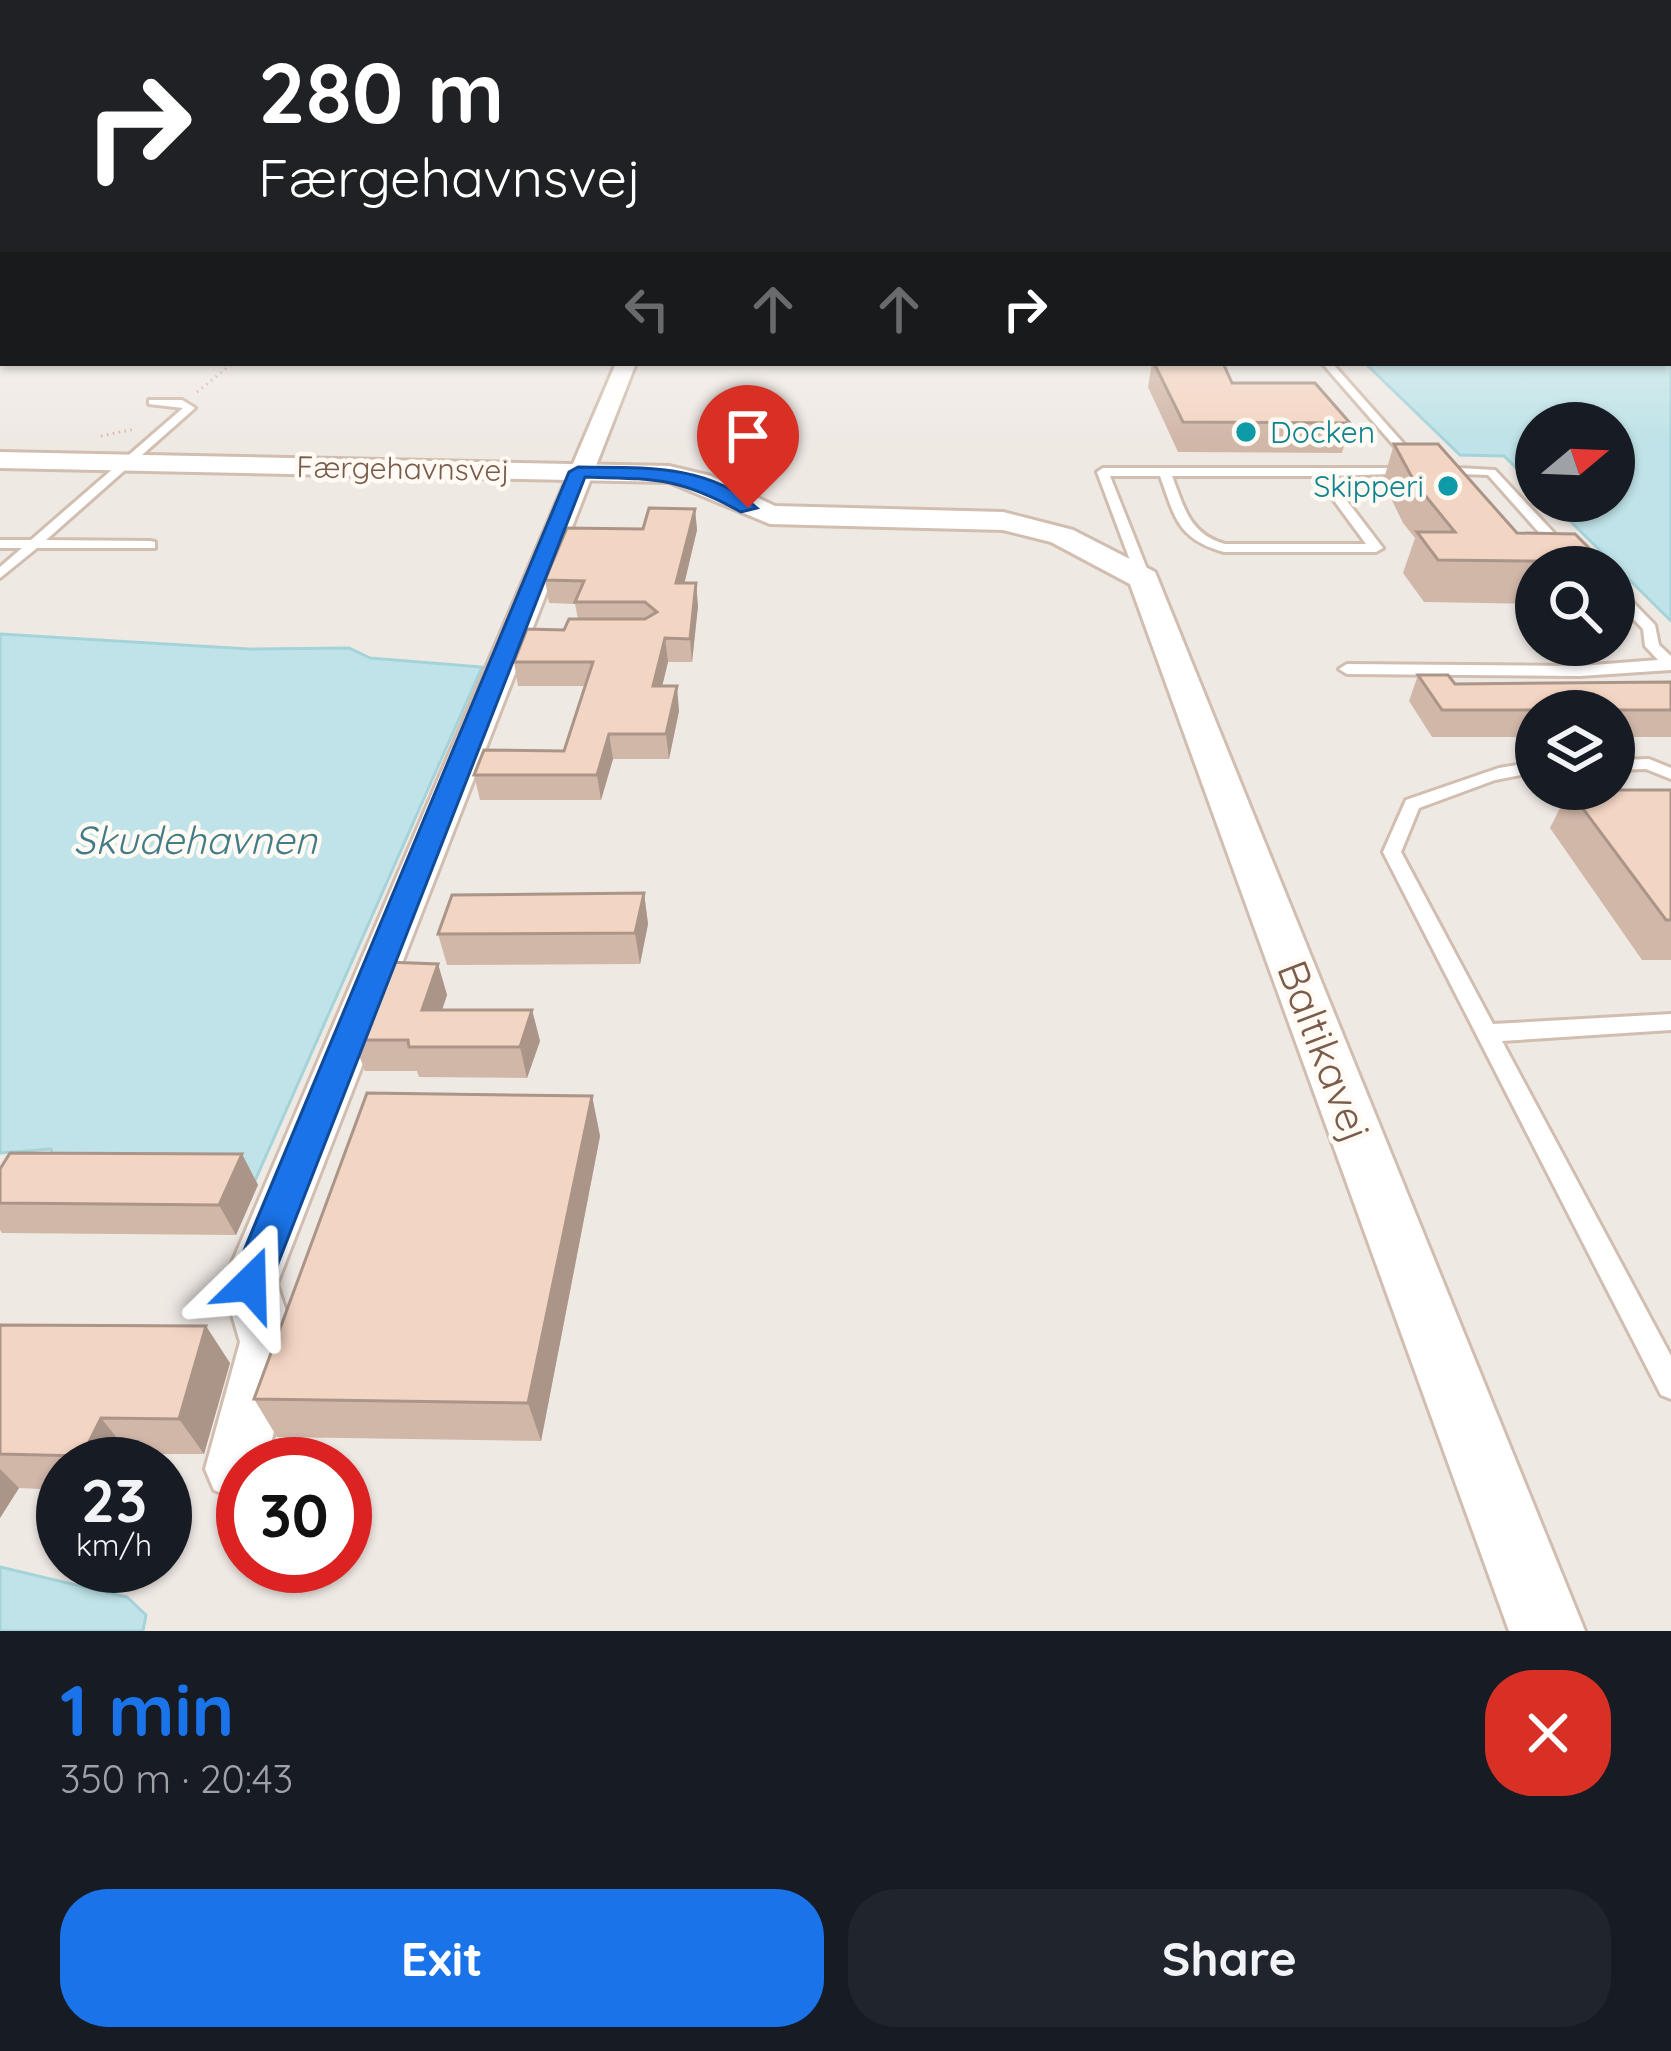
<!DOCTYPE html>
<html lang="en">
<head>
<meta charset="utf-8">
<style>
	:root { --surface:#171b24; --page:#20242c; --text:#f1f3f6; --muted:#9ea1a6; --accent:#1a73e8 }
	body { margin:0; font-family:Quicksand,sans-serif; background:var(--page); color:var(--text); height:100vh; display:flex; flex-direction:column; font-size:45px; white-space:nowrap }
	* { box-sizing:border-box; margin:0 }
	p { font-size:39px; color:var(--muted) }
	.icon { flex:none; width:66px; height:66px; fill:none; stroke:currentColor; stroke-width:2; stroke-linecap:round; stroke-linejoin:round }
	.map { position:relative; height:1631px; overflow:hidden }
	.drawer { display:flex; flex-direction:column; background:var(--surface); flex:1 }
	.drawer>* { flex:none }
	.banner { position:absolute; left:0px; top:0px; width:1671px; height:366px; box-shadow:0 3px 9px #0004; background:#202124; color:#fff; overflow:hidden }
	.needle { width:78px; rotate:71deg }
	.buttons { position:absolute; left:1515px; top:402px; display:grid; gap:24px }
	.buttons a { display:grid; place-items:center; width:120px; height:120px; border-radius:50%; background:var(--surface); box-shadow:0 3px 9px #0004; font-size:60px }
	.speed { position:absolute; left:36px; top:1437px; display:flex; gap:24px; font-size:60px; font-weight:700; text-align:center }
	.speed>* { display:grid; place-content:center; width:156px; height:156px; border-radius:50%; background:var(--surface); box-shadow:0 3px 9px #0004; line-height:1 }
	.speed small { font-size:30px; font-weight:400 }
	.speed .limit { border:18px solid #d22; background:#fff; color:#111 }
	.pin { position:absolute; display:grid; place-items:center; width:102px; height:102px; color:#fff; margin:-123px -51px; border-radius:50% 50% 50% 0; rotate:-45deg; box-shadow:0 0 12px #0007 }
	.pin .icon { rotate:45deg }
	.me { position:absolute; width:132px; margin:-66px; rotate:22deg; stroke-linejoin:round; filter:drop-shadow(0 0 9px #0008) }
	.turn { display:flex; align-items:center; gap:42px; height:252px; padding:0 60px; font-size:54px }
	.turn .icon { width:156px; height:156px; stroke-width:2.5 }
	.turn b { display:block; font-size:84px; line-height:102px }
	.lanes { display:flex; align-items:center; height:114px; padding:0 60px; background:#0003; justify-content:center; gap:60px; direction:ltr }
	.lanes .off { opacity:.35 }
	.round { display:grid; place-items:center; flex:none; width:126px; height:126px; border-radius:48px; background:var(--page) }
	.overview { display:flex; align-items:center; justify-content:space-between; height:204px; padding:0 60px }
	h1 { font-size:72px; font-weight:700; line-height:90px; color:var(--accent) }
	.action { display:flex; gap:24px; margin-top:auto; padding:24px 60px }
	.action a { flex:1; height:138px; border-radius:48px; background:var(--accent); color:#fff; font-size:48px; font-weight:700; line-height:138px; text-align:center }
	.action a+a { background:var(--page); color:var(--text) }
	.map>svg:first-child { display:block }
	.industrial { fill:#efe9e4; fill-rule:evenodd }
	.water { fill:#bfe3e8; stroke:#a5d3da; stroke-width:3 }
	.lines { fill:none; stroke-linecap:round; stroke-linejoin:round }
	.service-casing { stroke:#d1beb0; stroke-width:6 }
	.minor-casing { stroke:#d1beb0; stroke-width:6 }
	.tertiary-casing { stroke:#d1beb0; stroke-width:6 }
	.path { stroke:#d9b8a5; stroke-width:3; stroke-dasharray:1.5 4.5; stroke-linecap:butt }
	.service { fill:#fff; fill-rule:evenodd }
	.minor { fill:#fff; fill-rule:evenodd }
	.tertiary { fill:#fff; fill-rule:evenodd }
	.wall { fill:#d1b7a8 }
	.shaded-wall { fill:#aa9588 }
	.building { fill:#f3d5c3; stroke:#aa9588; stroke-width:3 }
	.route { fill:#1a73e8; stroke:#114b97; stroke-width:3 }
	.culture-dot { fill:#0f9aa8; stroke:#fffaf3; stroke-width:4.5 }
	.labels { text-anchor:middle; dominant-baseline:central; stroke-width:9; stroke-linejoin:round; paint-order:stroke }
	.far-culture-label { font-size:30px; fill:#0d838f; stroke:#fffaf3; text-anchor:start }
	.far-street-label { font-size:30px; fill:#7a5c4d; stroke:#fffaf3 }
	.water-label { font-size:39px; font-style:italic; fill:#437c86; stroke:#fffaf3 }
	.near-street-label { font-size:42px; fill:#7a5c4d; stroke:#fffaf3 }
</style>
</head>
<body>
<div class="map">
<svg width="1671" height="1631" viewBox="0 0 1671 1631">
	<rect width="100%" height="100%" fill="#fdf6ec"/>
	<!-- industrial -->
	<path class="industrial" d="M0 264 3 363H1365L1460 455 1504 456 1536 487V501H1550L1671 621V1631H143L145 1615 127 1597 0 1567V1153L51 1149 481 668 370 658 349 648 249 649 0 634ZM1536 567H1614V645H1536ZM1536 711H1614V789H1536ZM63 1464H165V1566H63ZM243 1464H345V1566H243Z"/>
	<!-- water -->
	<path class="water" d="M1668 212H1671V621L1550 501H1614V423H1536V487L1504 456 1460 455 1365 363H1668Z
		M0 634 249 649 349 648 370 658 482 667 254 1183 62 1180 51 1149 0 1153Z
		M0 1567 127 1597 146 1615 143 1631H0Z"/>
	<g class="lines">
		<defs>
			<path id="service" d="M0 266H3V270H0Z
				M1322 363H1332L1419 461V465H1411Z
				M149 400H182L195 408 46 540 150 541 155 542V548H37L0 578V567L22 548H0V540H31L183 408 149 404Z
				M1439 467 1495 470 1570 550 1598 567H1581L1560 556 1488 475 1435 473 1433 471Z
				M1388 468 1394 472 1392 474 1328 476 1383 548 1376 552H1224C1177 539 1175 517 1160 476H1110L1151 579 1144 583 1137 579 1097 472 1103 468ZM1172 476H1316L1366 544H1225C1189 534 1184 507 1172 476Z
				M1614 587 1619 588 1655 625 1659 645 1671 656V670L1580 676 1347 674 1339 669 1347 664 1580 666 1658 660 1645 646 1643 629 1614 599Z
				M1649 759 1671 768V779L1646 769 1614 770V760Z
				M1536 762V772L1495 780 1419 808 1401 852 1493 1024 1671 1014V1030L1502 1041 1671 1356V1399L1661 1395 1383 852 1406 800 1499 768Z"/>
			<path id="minor" d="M616 363H636L277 1284 296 1342 266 1464H243V1496L235 1499 214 1490 205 1469 240 1342 223 1284Z"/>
			<path id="tertiary" d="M0 452 669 466 711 476 775 506 1003 512 1073 530 1155 572 1585 1631H1509L1130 584 1051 542 1003 530 770 524 669 482 0 468Z"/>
		</defs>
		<!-- service casing -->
		<use href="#service" class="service-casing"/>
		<!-- minor casing -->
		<use href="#minor" class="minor-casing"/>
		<!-- tertiary casing -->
		<use href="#tertiary" class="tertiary-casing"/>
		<!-- path -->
		<path class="path" d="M241 363H290
			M197 392 233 363
			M101 436 135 429"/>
		<!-- service -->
		<use href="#service" class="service"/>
		<!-- minor -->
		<use href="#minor" class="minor"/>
		<!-- tertiary -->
		<use href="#tertiary" class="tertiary"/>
	</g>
	<!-- wall -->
	<path class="wall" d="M1152 363H1223L1232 383 1350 423 1342 453 1178 452 1148 387Z
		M1394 444 1517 533 1603 562 1601 567H1536V604L1424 602 1403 573 1415 538 1403 523 1383 482Z
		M695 509 697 530 684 583 698 606 692 662H668L662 686 679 711 669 759H613L601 800H480L474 775 564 751 585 686H518L514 662 564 630 578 619 575 604 549 603 545 580 643 529Z
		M1418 675 1455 684 1671 682V737H1614V711H1536V737H1432L1409 701Z
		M1569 790H1671V960H1642L1550 828Z
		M644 893 648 924 640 964 447 965 438 934Z
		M438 964 447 995 442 1010H532L540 1041 527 1078 419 1077 417 1071H365L353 1040Z
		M592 1096 600 1136 541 1441 277 1437 254 1399Z
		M242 1154 258 1185 236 1235 2 1233 0 1230V1169Z
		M0 1325 230 1363 204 1454H130L125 1464H63V1490L19 1488 0 1518Z"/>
	<!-- shaded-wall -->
	<path class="shaded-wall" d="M695 509 697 530 679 606 676 583Z
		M696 583 698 606 692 662 690 639Z
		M665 638 668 662 656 711 653 686Z
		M677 686 679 711 669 759 666 734Z
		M609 734 613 759 601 800 597 775Z
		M644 893 648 924 640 964 635 933Z
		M438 964 447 995 432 1040 422 1010Z
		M532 1010 540 1041 527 1078 520 1047Z
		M592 1096 600 1136 541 1441 528 1403Z
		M242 1154 258 1185 236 1235 219 1205Z
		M206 1326 230 1363 204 1454 179 1419Z
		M101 1418 130 1454 125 1464H89L82 1456Z
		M0 1469 19 1488 0 1518Z"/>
	<!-- building -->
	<path class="building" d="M1154 363H1223L1232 383H1315L1350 423 1183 422Z
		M1394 444H1438L1517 533 1575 534 1603 562 1438 560 1417 532H1455L1415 483Z
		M649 508 695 509 676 583H696L690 639 665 638 653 686H677L666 734H609L597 775H474L484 750 564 751 593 662H514L527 629 564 630 569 619H645L657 612 645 602H575L584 581 545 580 567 528 643 529Z
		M1418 675H1448L1455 684 1671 682V710H1442Z
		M1569 790H1671V920H1666Z
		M644 893 635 933 438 934 452 895Z
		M385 962 438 964 422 1010H532L520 1047H409L408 1040H353Z
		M367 1093 592 1096 528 1403 254 1399Z
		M10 1153 242 1154 219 1205 0 1203V1169Z
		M0 1325 206 1326 179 1419 101 1418 82 1456 0 1454Z"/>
	<!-- sky -->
	<linearGradient id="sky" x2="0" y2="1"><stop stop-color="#97c7e8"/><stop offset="0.48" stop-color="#fefbf6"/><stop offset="1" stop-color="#fefbf6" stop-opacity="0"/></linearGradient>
	<rect width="1671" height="440" fill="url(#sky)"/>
	<!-- route -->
	<path class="route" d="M578 467C641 468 707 463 757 508L741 512C678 477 655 479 585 477L270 1284 264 1297 250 1303 236 1297 230 1284 569 472Z"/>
	<!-- markers -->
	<g class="culture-dot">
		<circle cx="1246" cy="432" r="12"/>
		<circle cx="1448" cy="486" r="12"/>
	</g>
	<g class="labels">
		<!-- far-culture labels -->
		<g class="far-culture-label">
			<text x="1270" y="432">Docken</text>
			<text x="1424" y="486" text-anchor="end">Skipperi</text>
		</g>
		<!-- far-street labels -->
		<g class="far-street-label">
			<text transform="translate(403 468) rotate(1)">Færgehavnsvej</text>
		</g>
		<!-- water labels -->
		<g class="water-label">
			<text x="195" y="839">Skudehavnen</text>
		</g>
		<!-- near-street labels -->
		<g class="near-street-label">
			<text transform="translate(1325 1051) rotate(69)">Baltikavej</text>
		</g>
	</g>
</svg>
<div class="buttons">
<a><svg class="needle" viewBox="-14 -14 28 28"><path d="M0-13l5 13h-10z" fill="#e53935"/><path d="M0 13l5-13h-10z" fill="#9ea1a6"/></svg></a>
<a><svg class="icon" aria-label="search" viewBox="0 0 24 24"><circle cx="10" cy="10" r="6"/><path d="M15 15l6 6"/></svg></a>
<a><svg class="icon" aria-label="layers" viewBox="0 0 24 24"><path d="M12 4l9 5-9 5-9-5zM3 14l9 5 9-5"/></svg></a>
</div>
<div class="speed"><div>23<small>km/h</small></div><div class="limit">30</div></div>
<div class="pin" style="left:748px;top:508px;background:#d93025"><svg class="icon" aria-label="arrive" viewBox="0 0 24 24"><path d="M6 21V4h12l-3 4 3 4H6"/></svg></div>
<svg class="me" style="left:250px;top:1284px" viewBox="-20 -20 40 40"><path d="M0-17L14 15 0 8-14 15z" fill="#1a73e8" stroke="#fff" stroke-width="4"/></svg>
<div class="banner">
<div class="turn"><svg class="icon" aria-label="right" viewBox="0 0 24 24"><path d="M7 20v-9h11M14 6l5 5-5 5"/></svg><div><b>280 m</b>Færgehavnsvej</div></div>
<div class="lanes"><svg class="icon off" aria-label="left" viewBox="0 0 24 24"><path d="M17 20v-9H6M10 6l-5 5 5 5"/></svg><svg class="icon off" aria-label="ahead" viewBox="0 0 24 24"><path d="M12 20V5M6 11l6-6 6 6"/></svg><svg class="icon off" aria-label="ahead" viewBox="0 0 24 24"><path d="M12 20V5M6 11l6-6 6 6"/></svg><svg class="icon" aria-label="right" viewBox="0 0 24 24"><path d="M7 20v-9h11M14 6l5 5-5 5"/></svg></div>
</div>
</div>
<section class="drawer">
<div class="overview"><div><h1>1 min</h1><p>350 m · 20:43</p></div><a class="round" style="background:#d93025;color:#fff"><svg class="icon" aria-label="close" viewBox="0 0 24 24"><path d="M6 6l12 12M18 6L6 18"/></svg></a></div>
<div class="action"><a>Exit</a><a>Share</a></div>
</section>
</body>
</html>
